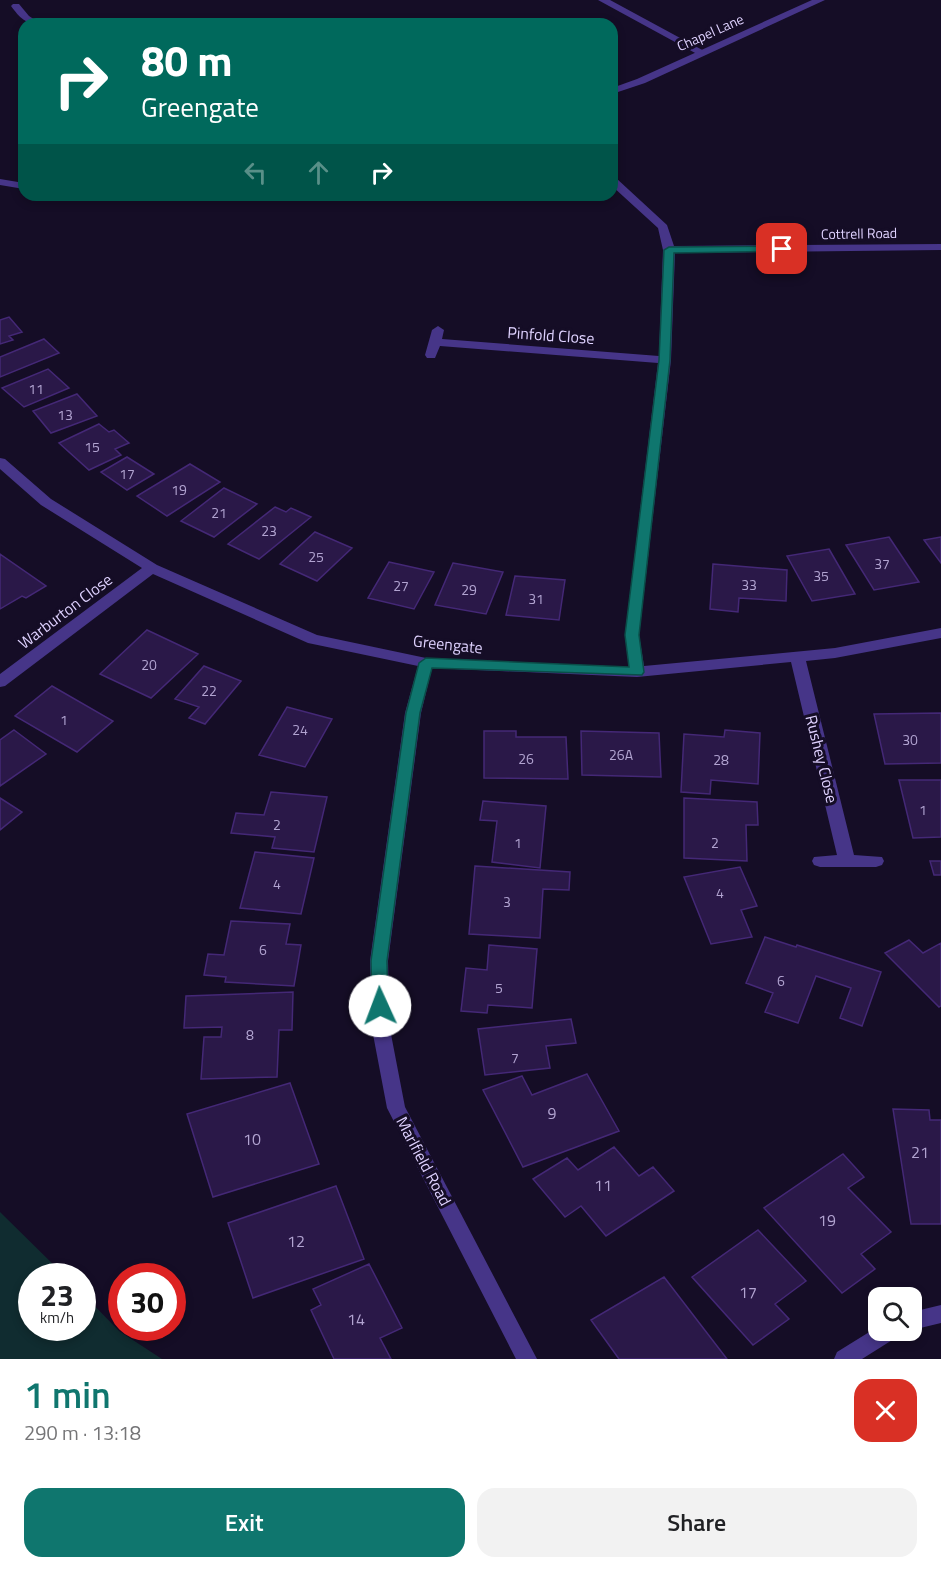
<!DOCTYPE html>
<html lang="en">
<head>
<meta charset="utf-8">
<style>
	:root { --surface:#fff; --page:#f2f2f2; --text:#202124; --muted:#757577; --accent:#0f766e }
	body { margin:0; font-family:"Titillium Web",sans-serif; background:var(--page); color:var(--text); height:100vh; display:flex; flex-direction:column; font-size:22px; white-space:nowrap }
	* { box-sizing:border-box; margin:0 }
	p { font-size:20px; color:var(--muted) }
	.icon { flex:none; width:33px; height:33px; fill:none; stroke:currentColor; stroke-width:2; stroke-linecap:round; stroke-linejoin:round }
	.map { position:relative; height:1359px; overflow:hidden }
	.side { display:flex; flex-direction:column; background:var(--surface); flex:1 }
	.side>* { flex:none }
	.hud { position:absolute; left:18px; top:18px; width:600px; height:183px; border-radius:18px; box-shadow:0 3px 9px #0003; background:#00695c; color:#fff; overflow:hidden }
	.controls { position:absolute; left:868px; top:1287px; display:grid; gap:12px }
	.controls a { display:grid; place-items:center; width:54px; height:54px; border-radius:12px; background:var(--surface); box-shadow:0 3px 9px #0003; font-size:30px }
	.speed { position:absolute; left:18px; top:1263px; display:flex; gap:12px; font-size:30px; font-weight:700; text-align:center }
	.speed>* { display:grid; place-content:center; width:78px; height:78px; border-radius:50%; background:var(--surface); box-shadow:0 3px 9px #0003; line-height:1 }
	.speed small { font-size:15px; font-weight:400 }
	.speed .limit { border:9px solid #d22; background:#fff; color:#111 }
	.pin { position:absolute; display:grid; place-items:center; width:51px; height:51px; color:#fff; margin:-26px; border-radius:12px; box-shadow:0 3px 9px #0006 }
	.me { position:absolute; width:66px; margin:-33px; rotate:358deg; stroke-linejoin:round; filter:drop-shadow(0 0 4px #0008) }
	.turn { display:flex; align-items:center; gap:21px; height:126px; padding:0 24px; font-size:27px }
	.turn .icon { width:78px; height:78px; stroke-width:2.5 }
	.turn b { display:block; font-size:42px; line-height:51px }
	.lanes { display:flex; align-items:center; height:57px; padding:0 24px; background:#0003; justify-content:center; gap:30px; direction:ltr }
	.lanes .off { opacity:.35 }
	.round { display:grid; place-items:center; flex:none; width:63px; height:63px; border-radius:18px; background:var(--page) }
	.overview { display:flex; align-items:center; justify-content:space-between; height:102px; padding:0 24px }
	h1 { font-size:36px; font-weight:600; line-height:45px; color:var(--accent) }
	.button { display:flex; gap:12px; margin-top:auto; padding:12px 24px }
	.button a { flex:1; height:69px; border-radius:18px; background:var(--accent); color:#fff; font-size:24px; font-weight:600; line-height:69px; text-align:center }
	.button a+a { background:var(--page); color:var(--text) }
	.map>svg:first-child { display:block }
	.green { fill:#102c30 }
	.building { fill:#2a1848; stroke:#442876; stroke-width:1.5 }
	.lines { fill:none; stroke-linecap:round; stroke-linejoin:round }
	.minor { fill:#463588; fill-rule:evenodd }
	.tertiary { fill:#463588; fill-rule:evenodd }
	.route { fill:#0f766e; stroke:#0a4d48; stroke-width:1.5 }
	.labels { text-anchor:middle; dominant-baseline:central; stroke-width:6; stroke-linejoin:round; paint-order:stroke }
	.far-street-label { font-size:14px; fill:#dfd2ff; stroke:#150d26 }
	.number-label { font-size:14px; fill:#b2a4d1 }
	.street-label { font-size:16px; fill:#dfd2ff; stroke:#150d26 }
	.near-number-label { font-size:16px; fill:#b2a4d1 }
</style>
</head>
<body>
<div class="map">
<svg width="941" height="1359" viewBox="0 0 941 1359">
	<rect width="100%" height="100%" fill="#150d26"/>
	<!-- green -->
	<path class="green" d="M0 1212 65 1276H32V1328H82L83 1294 119 1331 162 1359H0Z"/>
	<!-- building -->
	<path class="building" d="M9 317 22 332 9 336 13 340 0 344V320Z
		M44 339 59 353 0 377V357Z
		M48 369 69 388 24 407 2 388Z
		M77 394 97 416 51 433 33 411Z
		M99 424 109 432 114 430 129 443 115 449 121 455 89 470 59 443Z
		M127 457 154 474 127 490 101 472Z
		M190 464 220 482 167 516 137 496Z
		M224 488 257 504 214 537 181 521Z
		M275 507 286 512 291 508 311 517 259 559 228 544Z
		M315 532 352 548 317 581 280 564Z
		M889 537 919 582 874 590 846 545Z
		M941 537V563L924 540Z
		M829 549 855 594 812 601 787 556Z
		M0 554 46 586 26 598 22 596 0 609Z
		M389 562 434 572 414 609 368 598Z
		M453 563 503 572 486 614 435 605Z
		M713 564 787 570 786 601 739 598 738 612 710 609Z
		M515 576 565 580 559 620 506 615Z
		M147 630 198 654 151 698 100 674Z
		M204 666 241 681 205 724 189 718 199 707 175 699Z
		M52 686 113 721 77 752 15 716Z
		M287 707 332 719 305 767 259 755Z
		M941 713V763L885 764 874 714Z
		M14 730 46 754 0 786V740Z
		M725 730 760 733 758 784 711 780 710 794 681 792 684 734 724 737Z
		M484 731H516V737H566L568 779 484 778Z
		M581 731 659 733 661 777 582 775Z
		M899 780H941V837L913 838Z
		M271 792 327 797 314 852 272 848 275 837 231 833 236 813 264 815Z
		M0 798 22 812 0 830Z
		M684 798 757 802 758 825H746L747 861 684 858Z
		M483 801 546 806 540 868 492 862 497 821 480 820Z
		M255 852 314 858 301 914 240 908Z
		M930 861H941V875H934Z
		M475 866 570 872 569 890 543 889 540 938 469 934Z
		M740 867 757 906 741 910 752 937 711 944 684 877Z
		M231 921 290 924 286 944 301 945 294 986 225 982 226 977 204 975 208 954 224 955Z
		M765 937 796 947 797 945 881 972 862 1026 840 1018 851 988 816 976 798 1023 765 1012 773 993 746 983Z
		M909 940 923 953 941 943V1006L939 1007 885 953Z
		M489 945 537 949 532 1008 488 1005 487 1013 461 1011 466 968 487 970Z
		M293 992 292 1030H279L277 1077 201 1079 204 1037H221L222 1027 184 1028 186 996Z
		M571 1019 576 1043 546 1046 550 1068 485 1075 478 1029Z
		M587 1074 619 1131 523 1167 483 1090 522 1076 532 1095Z
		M290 1083 319 1164 213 1197 187 1114Z
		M893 1109 929 1110 930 1120H941V1224H911Z
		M614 1147 639 1176 653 1167 674 1191 606 1236 581 1206 565 1217 533 1179 567 1158 578 1170Z
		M843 1154 864 1177 848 1188 891 1232 861 1254 875 1269 842 1293 764 1208Z
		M336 1186 364 1259 253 1298 228 1223Z
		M758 1230 806 1281 775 1304 789 1319 753 1345 692 1277Z
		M369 1264 402 1328 380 1338 391 1359H334L311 1310 321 1305 313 1289Z
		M664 1277 727 1359H619L591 1320Z"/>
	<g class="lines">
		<!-- minor -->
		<path class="minor" d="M598 0H610L706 52 697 54Z
			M13 4H19L29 16 41 24C25 24 20 18 11 6Z
			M612 177 616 178 667 225 674 246 941 244V250L675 253 671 360 639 635 644 666 835 648 941 628V638L835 658 806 661 854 855 882 857 884 861 882 865 876 867H820L814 865 812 861 814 857 837 855 791 662 637 677 432 668 421 713 388 961 390 1029 405 1107 537 1359H516L387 1108 372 1029 370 961 405 713 418 666 308 643 153 574 5 686 0 687V674L142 568 41 505 0 469V458L5 459 51 499 157 565 317 635 426 658 629 667 625 635 658 363 440 346 435 358H427L425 355 432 330 438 326 444 330 442 339 659 356 663 250 658 228 612 186Z
			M941 1305V1323L912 1330V1312Z
			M879 1326V1330H900L897 1337 862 1359H834L837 1352Z"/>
		<!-- tertiary -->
		<path class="tertiary" d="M812 0H825L645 83 612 94V88L637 79Z
			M0 179 24 183V189L0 185Z
			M126 195H189L183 198H132Z"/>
	</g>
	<!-- route -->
	<path class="route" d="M782 246 788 249 786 251 674 253 670 360 639 635 644 672 642 675 432 668 420 713 387 961 388 1006 386 1010 380 1012 375 1010 372 1006 371 961 406 713 419 663 426 658 629 667 625 635 659 360 664 250 669 247Z"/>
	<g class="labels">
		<!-- far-street labels -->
		<g class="far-street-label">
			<text transform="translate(710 32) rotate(-24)">Chapel Lane</text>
			<text transform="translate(859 233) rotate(-1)">Cottrell Road</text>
		</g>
		<!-- number labels -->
		<g class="number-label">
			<text x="36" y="388">11</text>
			<text x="65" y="414">13</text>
			<text x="92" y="446">15</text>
			<text x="127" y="473">17</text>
			<text x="179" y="489">19</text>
			<text x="219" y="512">21</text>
			<text x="269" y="530">23</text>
			<text x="316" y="556">25</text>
			<text x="882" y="563">37</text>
			<text x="821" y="575">35</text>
			<text x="749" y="584">33</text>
			<text x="401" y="585">27</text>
			<text x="469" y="589">29</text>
			<text x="536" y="598">31</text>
			<text x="149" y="664">20</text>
			<text x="209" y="690">22</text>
			<text x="64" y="719">1</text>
			<text x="300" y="729">24</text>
			<text x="910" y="739">30</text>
			<text x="621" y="754">26A</text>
			<text x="526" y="758">26</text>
			<text x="721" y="759">28</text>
			<text x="923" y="809">1</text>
			<text x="277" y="824">2</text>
			<text x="518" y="842">1</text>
			<text x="715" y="842">2</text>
			<text x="277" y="883">4</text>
			<text x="720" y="892">4</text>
			<text x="507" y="901">3</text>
			<text x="263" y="949">6</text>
			<text x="781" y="980">6</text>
			<text x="499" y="987">5</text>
			<text x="250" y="1034">8</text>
			<text x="515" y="1057">7</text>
		</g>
		<!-- street labels -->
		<g class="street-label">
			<text transform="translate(551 335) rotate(4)">Pinfold Close</text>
			<text transform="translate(65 611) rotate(-37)">Warburton Close</text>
			<text transform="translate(448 644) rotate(6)">Greengate</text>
			<text transform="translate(822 759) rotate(76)">Rushey Close</text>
			<text transform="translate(424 1161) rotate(62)">Marlfield Road</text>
		</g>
		<!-- near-number labels -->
		<g class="near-number-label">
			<text x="552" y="1113">9</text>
			<text x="252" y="1139">10</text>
			<text x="920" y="1152">21</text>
			<text x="603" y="1185">11</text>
			<text x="827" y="1220">19</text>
			<text x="296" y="1241">12</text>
			<text x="748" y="1292">17</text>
			<text x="356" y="1319">14</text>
		</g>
	</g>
</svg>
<div class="controls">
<a><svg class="icon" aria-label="search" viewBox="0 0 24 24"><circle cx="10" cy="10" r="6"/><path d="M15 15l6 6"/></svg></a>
</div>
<div class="speed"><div>23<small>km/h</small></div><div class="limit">30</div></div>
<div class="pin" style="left:782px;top:249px;background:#d93025"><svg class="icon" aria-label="arrive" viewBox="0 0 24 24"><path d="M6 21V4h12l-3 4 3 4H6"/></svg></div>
<svg class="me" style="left:380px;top:1006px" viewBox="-20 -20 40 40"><circle r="19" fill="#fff"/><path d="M0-13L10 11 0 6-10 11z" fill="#0f766e"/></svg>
<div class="hud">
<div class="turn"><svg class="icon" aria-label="right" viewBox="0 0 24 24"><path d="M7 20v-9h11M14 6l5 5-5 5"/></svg><div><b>80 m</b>Greengate</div></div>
<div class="lanes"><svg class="icon off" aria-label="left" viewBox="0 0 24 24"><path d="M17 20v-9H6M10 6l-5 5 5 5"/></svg><svg class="icon off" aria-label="ahead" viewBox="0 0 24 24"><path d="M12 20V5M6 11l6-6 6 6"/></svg><svg class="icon" aria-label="right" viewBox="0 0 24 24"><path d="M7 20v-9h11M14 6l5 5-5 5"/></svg></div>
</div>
</div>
<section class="side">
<div class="overview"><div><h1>1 min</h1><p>290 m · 13:18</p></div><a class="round" style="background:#d93025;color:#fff"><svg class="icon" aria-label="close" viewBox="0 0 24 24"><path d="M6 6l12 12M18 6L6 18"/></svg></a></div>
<div class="button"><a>Exit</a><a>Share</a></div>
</section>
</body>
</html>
